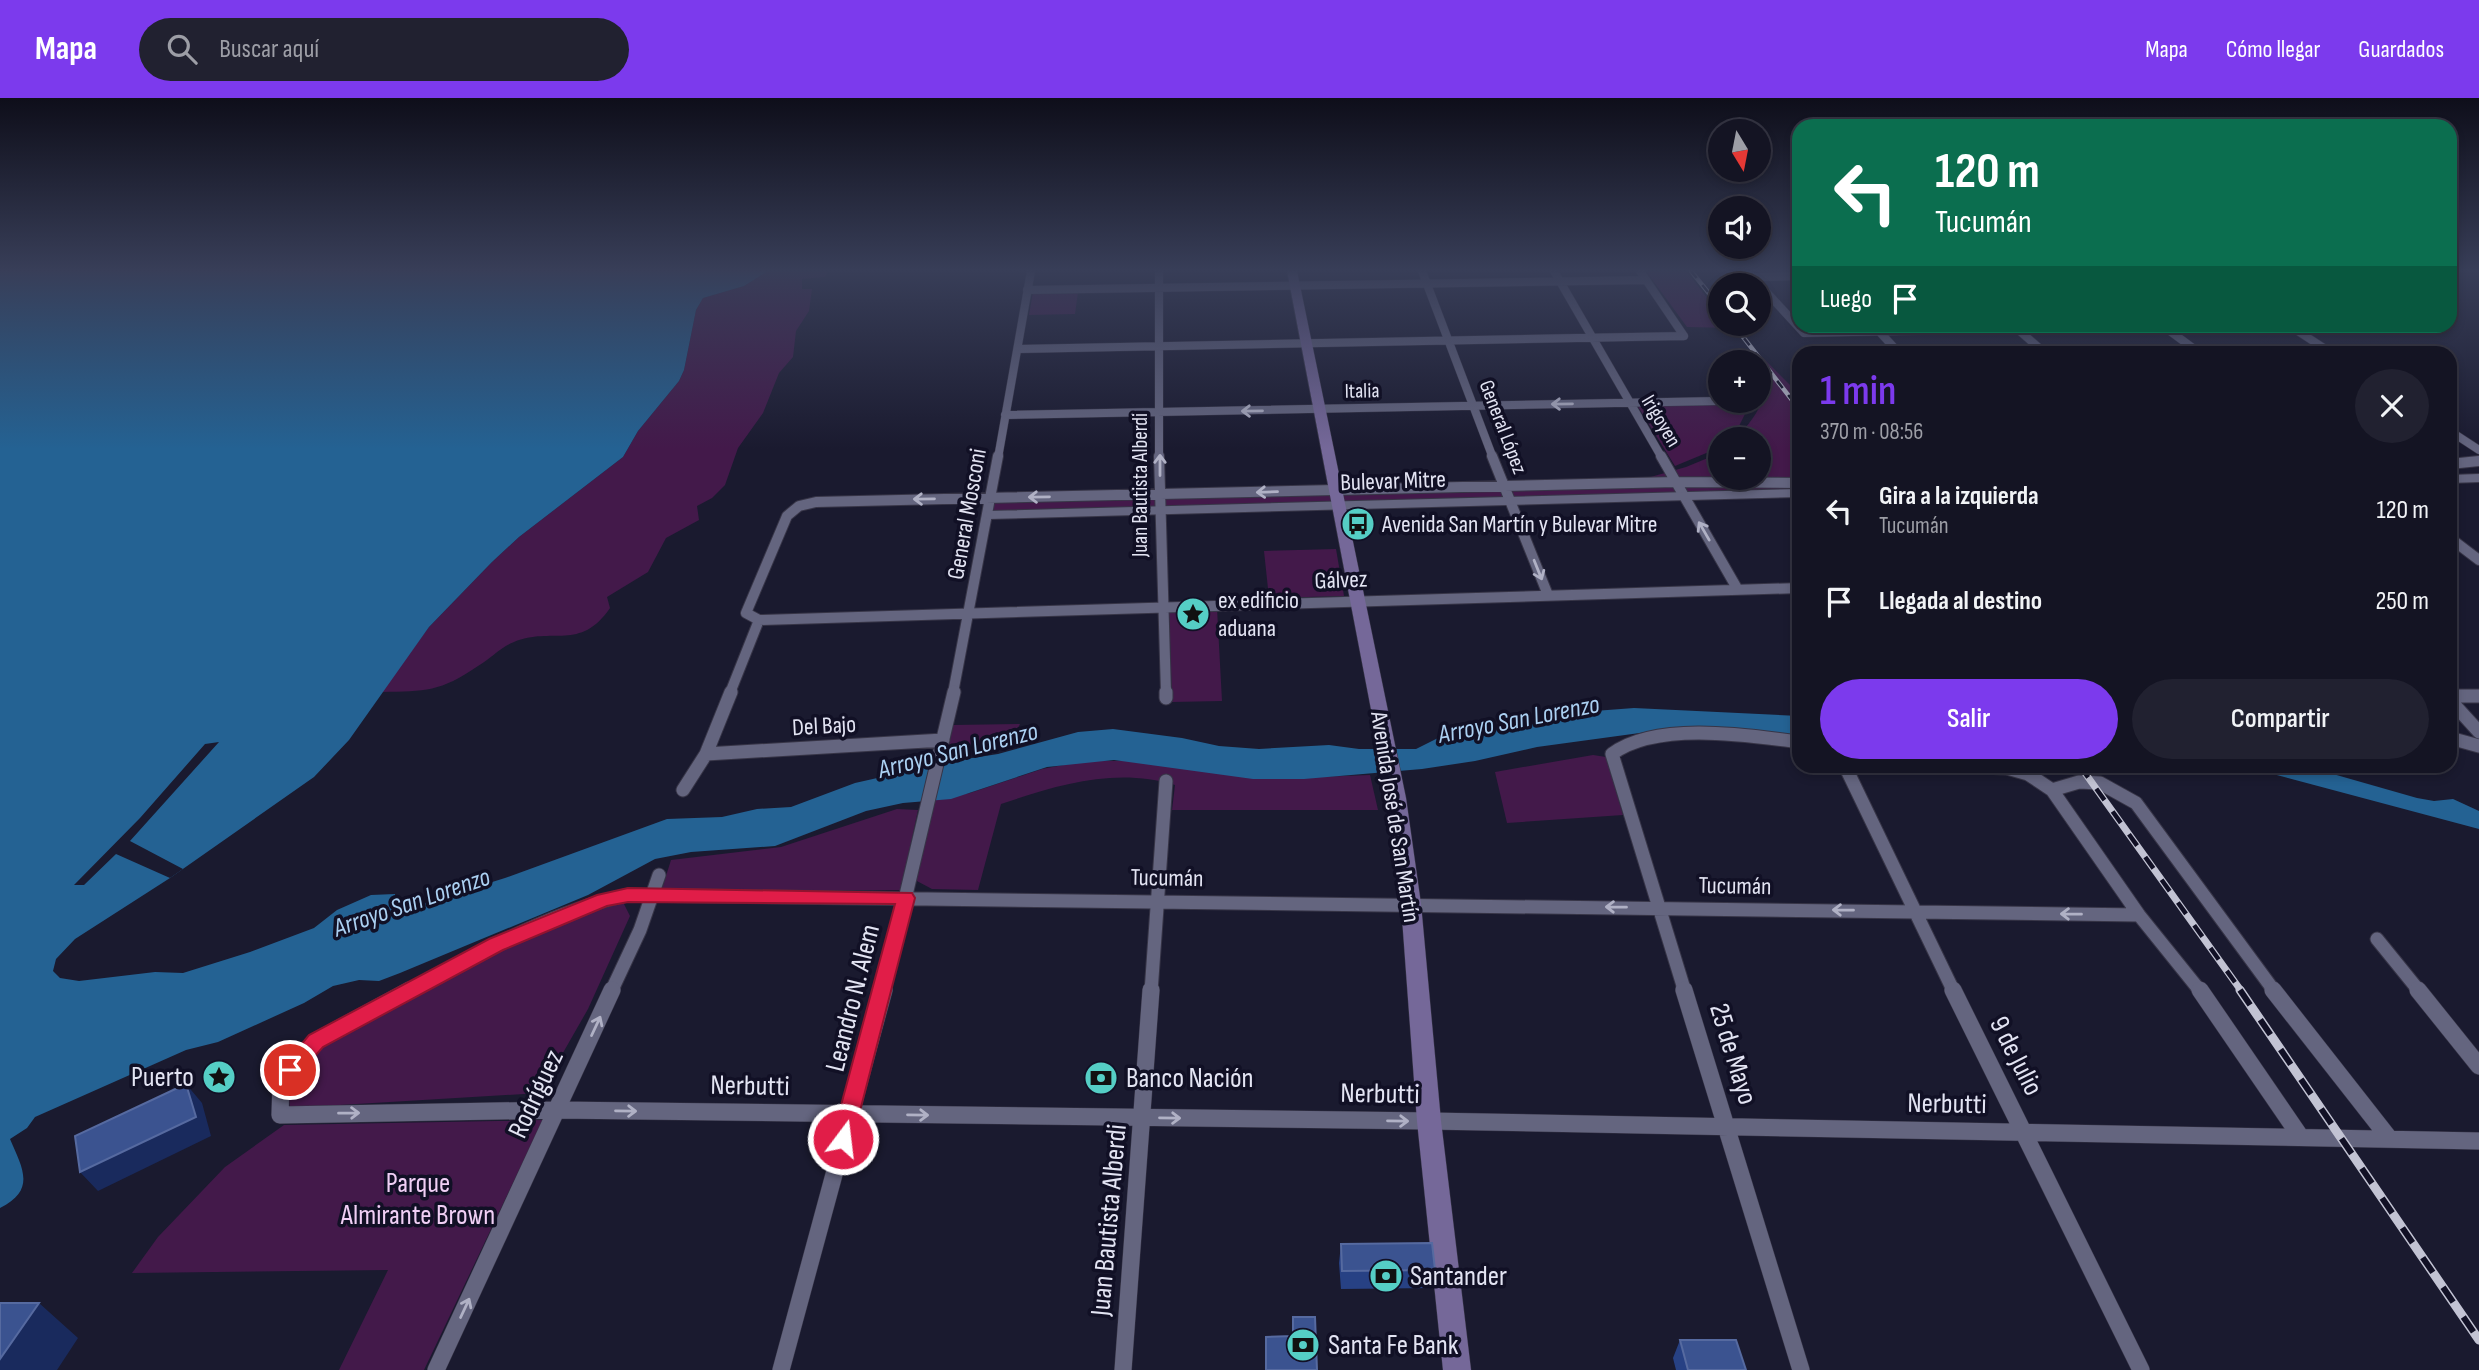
<!DOCTYPE html>
<html lang="es">
<head>
<meta charset="utf-8">
<style>
	:root { --surface:#141423; --page:#212130; --text:#f1f3f6; --muted:#9d9ea6; --line:#333341; --accent:#7c3aed }
	body { margin:0; font-family:"Sofia Sans Condensed",sans-serif; background:var(--page); color:var(--text); height:100vh; display:flex; flex-direction:column; font-size:26px; white-space:nowrap }
	* { box-sizing:border-box; margin:0 }
	p { font-size:23px; color:var(--muted) }
	.icon { flex:none; width:38px; height:38px; fill:none; stroke:currentColor; stroke-width:2; stroke-linecap:round; stroke-linejoin:round }
	.map { position:relative; flex:1; overflow:hidden }
	.details { position:absolute; left:1792px; top:248px; width:665px; height:427px; display:flex; flex-direction:column; background:var(--surface); border-radius:21px; box-shadow:0 4px 10px #0003,0 0 0 2px var(--line) }
	.details>* { flex:none }
	.hud { position:absolute; left:1792px; top:21px; width:665px; height:214px; border-radius:21px; box-shadow:0 4px 10px #0003,0 0 0 2px var(--line); background:#0b6e4f; color:#fff; overflow:hidden }
	.needle { width:46px; rotate:170deg }
	.tools { position:absolute; left:1708px; top:21px; display:grid; gap:14px }
	.tools a { display:grid; place-items:center; width:63px; height:63px; border-radius:50%; background:var(--surface); box-shadow:0 4px 10px #0003,0 0 0 2px var(--line); font-size:35px }
	.pin { position:absolute; display:grid; place-items:center; width:60px; height:60px; color:#fff; margin:-30px; border:4px solid #fff; border-radius:50%; box-shadow:0 2px 7px #0007 }
	.me { position:absolute; width:77px; margin:-38px; rotate:15deg; stroke-linejoin:round; filter:drop-shadow(0 0 5px #0008) }
	.turn { display:flex; align-items:center; gap:24px; height:147px; padding:0 28px; font-size:32px }
	.turn .icon { width:91px; height:91px; stroke-width:2.5 }
	.turn b { display:block; font-size:49px; line-height:60px }
	.then { display:flex; align-items:center; height:66px; padding:0 28px; background:#0003; gap:14px; font-size:26px }
	.round { display:grid; place-items:center; flex:none; width:74px; height:74px; border-radius:37px; background:var(--page) }
	.overview { display:flex; align-items:center; justify-content:space-between; height:119px; padding:0 28px }
	h1 { font-size:42px; font-weight:600; line-height:52px; color:var(--accent) }
	.action { display:flex; gap:14px; margin-top:auto; padding:14px 28px }
	.action a { flex:1; height:80px; border-radius:42px; background:var(--accent); color:#fff; font-size:28px; font-weight:600; line-height:80px; text-align:center }
	.action a+a { background:var(--page); color:var(--text) }
	ul { padding:0; list-style:none }
	li { display:flex; align-items:center; gap:21px; height:91px; padding:0 28px }
	li div { flex:1 }
	li b { display:block; font-size:26px }
	li em { font-style:normal }
	header { display:flex; align-items:center; gap:42px; box-sizing:border-box; height:98px; padding:0 35px; background:var(--accent); color:#fff }
	header strong { font-size:33px }
	nav { display:flex; gap:38px; margin-inline-start:auto; font-size:24px }
	.search { width:490px; height:63px; background:var(--page); display:flex; align-items:center; gap:18px; box-sizing:border-box; padding:0 24px; border-radius:38px; color:var(--muted); font-size:26px }
	.map>svg:first-child { display:block }
	.green { fill:#43194a }
	.water { fill:#246293 }
	.pier { fill:#1a1a2f }
	.lines { fill:none; stroke-linecap:round; stroke-linejoin:round }
	.minor-far3-casing { stroke:#373547; stroke-width:9 }
	.minor-far2-casing { stroke:#373547; stroke-width:12 }
	.minor-far1-casing { stroke:#373547; stroke-width:15 }
	.minor-casing { stroke:#373547; stroke-width:18 }
	.tertiary-casing { stroke:#373547; stroke-width:2 }
	.secondary-casing { stroke:#373547; stroke-width:1 }
	.minor-far3 { stroke:#64657f; stroke-width:8 }
	.minor-far2 { stroke:#64657f; stroke-width:10 }
	.minor-far1 { stroke:#64657f; stroke-width:13 }
	.minor { stroke:#64657f; stroke-width:17 }
	.tertiary { fill:#64657f; fill-rule:evenodd }
	.secondary { fill:#756899; fill-rule:evenodd }
	.rail-far2-casing { stroke:#c2c3d3; stroke-width:4.5 }
	.rail-far1-casing { stroke:#c2c3d3; stroke-width:7 }
	.rail-casing { stroke:#c2c3d3; stroke-width:9 }
	.rail-far2 { stroke:#111025; stroke-width:2.5; stroke-dasharray:9; stroke-linecap:butt }
	.rail-far1 { stroke:#111025; stroke-width:4.5; stroke-dasharray:14; stroke-linecap:butt }
	.rail { stroke:#111025; stroke-width:6; stroke-dasharray:18; stroke-linecap:butt }
	.wall { fill:#274184 }
	.shaded-wall { fill:#192a5d }
	.building { fill:#3b5390; stroke:#566aa0; stroke-width:2 }
	.oneway { stroke:#b0b1c5 }
	.route { fill:#e11d48; stroke:#92132f; stroke-width:2 }
	.labels { text-anchor:middle; dominant-baseline:central; stroke-width:7; stroke-linejoin:round; paint-order:stroke }
	.far-street-label { font-size:21px; fill:#e3e4f3; stroke:#111025 }
	.street-label { font-size:24px; fill:#e3e4f3; stroke:#111025 }
	.poi-label { font-size:24px; fill:#e3e4f3; stroke:#111025; text-anchor:start }
	.water-label { font-size:26px; font-style:italic; fill:#abd0f2; stroke:#111025 }
	.near-street-label { font-size:28px; fill:#e3e4f3; stroke:#111025 }
	.near-poi-label { font-size:28px; fill:#e3e4f3; stroke:#111025; text-anchor:start }
	.near-park-label { font-size:28px; fill:#f0cff5; stroke:#111025 }
</style>
</head>
<body>
<header>
<strong>Mapa</strong>
<div class="search"><svg class="icon" aria-label="search" viewBox="0 0 24 24"><circle cx="10" cy="10" r="6"/><path d="M15 15l6 6"/></svg>Buscar aquí</div>
<nav><a>Mapa</a><a>Cómo llegar</a><a>Guardados</a></nav>
</header>
<div class="map">
<svg width="2479" height="1272" viewBox="0 0 2479 1272">
	<rect width="100%" height="100%" fill="#1a1a2f"/>
	<!-- green -->
	<path class="green" d="M768 173H828L825 179 802 181V191H812L809 213 796 233 793 259 779 275 763 315 738 350 725 387 712 400 697 408 699 422 666 440 648 474 607 499 610 510C580 554 552 528 514 544 501 549 490 561 478 568 440 594 426 593 381 594L429 529 492 464 519 439 623 359 638 333 679 283 684 272 696 212 703 200 744 188Z
		M1646 173H1686L1720 216V226H1728L1731 230 1687 229Z
		M1033 194H1078L1075 216 1029 217Z
		M1756 253 1799 296V395L988 417 992 400 1640 382 1686 369 1720 355V380H1759V341H1736C1749 326 1766 307 1765 286 1765 276 1758 263 1756 253Z
		M1750 306 1739 328 1726 341H1720V347L1716 351 1675 368 1637 307Z
		M1336 451 1344 498 1269 500 1264 453Z
		M1217 510 1222 603 1172 604 1169 512Z
		M1020 626 1014 638 948 651 953 627Z
		M1593 657 1606 659 1623 717 1507 725 1495 674Z
		M1085 663H1138L1260 681 1370 677 1378 712H1172L1175 687C1115 669 1058 687 1001 706L978 792 932 791 915 782 935 702 970 695 1042 671Z
		M897 711 918 712 901 792 661 794 671 762 781 749Z
		M623 804 630 818 588 911 540 995 290 1010 287 982 316 943 498 851 595 808Z
		M543 1022 424 1272H339L388 1172 132 1175 158 1139 225 1069 284 1027Z"/>
	<!-- water -->
	<path class="water" d="M0 173H768L744 188 703 200 696 212 684 272 679 283 638 333 623 359 519 439 492 464 429 529 349 642 314 679 170 780 75 841 56 861 53 873 60 880 79 883 155 874 183 875 250 854 314 830 337 812 371 797 395 796 396 809 409 810 505 780 667 721 722 719 757 711 791 709 855 685 953 663 998 656 1078 634 1113 631 1182 640 1219 648 1259 651 1329 647 1359 651H1416L1438 640 1549 624 1568 615 1634 610 1799 618V639L1747 631 1691 628 1537 649 1475 663 1422 671 1304 681H1253L1114 662 1047 669 951 701 903 705 866 713 775 748 691 754 655 761 588 797 400 875 379 883 359 882 333 888 304 905 218 944 186 952 35 1019 27 1030 10 1041C23 1071 36 1092 0 1110Z
		M2247 669 2312 670 2417 700 2434 703 2453 701 2479 713V731Z"/>
	<!-- pier -->
	<path class="pier" d="M219 644 130 743 183 771 170 780 116 756 84 787H74L140 720 205 646Z"/>
	<g class="lines">
		<defs>
			<path id="minor-far3" d="M1159 173V360
				M1422 173 1493 360
				M1554 173 1662 360
				M1640 173 1684 238
				M1747 173 1804 235 2136 228
				M1754 179 1799 178
				M1027 192 1646 182
				M2014 228 2046 256
				M2163 228 2201 256
				M2290 228 2333 256
				M1876 230 1900 256
				M1018 251 1684 238
				M1005 317 1719 303
				M2450 333 2479 352
				M998 360 1031 173"/>
			<path id="minor-far2" d="M1159 358 1166 595
				M1492 358 1548 497
				M1661 358 1738 492
				M2450 366 2479 363
				M1799 385 1676 384 816 404 799 408 787 418 746 515 759 522 1799 490
				M2450 440 2479 462
				M730 595 759 522
				M953 595 998 358"/>
			<path id="minor-far1" d="M1166 594V600
				M2450 598H2479
				M2450 602 2479 634
				M2450 640 2479 648
				M706 656 943 642
				M1845 668 1954 894
				M1951 668 2007 670 2028 676 2052 692 2139 817 2201 894
				M683 692 706 656 731 594
				M2052 692 2079 684 2100 685 2136 705 2275 894
				M2377 841 2420 894
				M407 894C475 857 551 813 628 797L2139 817
				M611 894 640 832 659 777
				M883 894 954 594
				M1151 894 1166 683
				M1685 894 1612 656C1656 623 1747 637 1799 644"/>
			<path id="minor" d="M410 892 316 943 281 984 280 1017 557 1012 1429 1023 2479 1043
				M1684 892 1801 1272
				M1953 892 2141 1272
				M2200 892 2300 1038
				M2273 892 2389 1040
				M2418 892 2479 968
				M436 1272 612 892
				M781 1272 884 892
				M1123 1272 1151 892"/>
			<path id="tertiary" d="M2479 376V384L2450 385V377Z
				M1799 391V399L988 421 982 417 988 413Z"/>
			<path id="secondary" d="M1287 173H1297L1406 700 1421 806 1441 1023 1471 1272H1443L1417 1023 1401 806 1388 700Z"/>
		</defs>
		<!-- minor-far3 casing -->
		<use href="#minor-far3" class="minor-far3-casing"/>
		<!-- minor-far2 casing -->
		<use href="#minor-far2" class="minor-far2-casing"/>
		<!-- minor-far1 casing -->
		<use href="#minor-far1" class="minor-far1-casing"/>
		<!-- minor casing -->
		<use href="#minor" class="minor-casing"/>
		<!-- tertiary casing -->
		<use href="#tertiary" class="tertiary-casing"/>
		<!-- secondary casing -->
		<use href="#secondary" class="secondary-casing"/>
		<!-- minor-far3 -->
		<use href="#minor-far3" class="minor-far3"/>
		<!-- minor-far2 -->
		<use href="#minor-far2" class="minor-far2"/>
		<!-- minor-far1 -->
		<use href="#minor-far1" class="minor-far1"/>
		<!-- minor -->
		<use href="#minor" class="minor"/>
		<!-- tertiary -->
		<use href="#tertiary" class="tertiary"/>
		<!-- secondary -->
		<use href="#secondary" class="secondary"/>
		<defs>
			<path id="rail-far2" d="M1691 173 1720 209
				M1733 226 1799 311"/>
			<path id="rail-far1" d="M2080 668 2242 894"/>
			<path id="rail" d="M2240 892 2479 1242"/>
		</defs>
		<!-- rail-far2 casing -->
		<use href="#rail-far2" class="rail-far2-casing"/>
		<!-- rail-far1 casing -->
		<use href="#rail-far1" class="rail-far1-casing"/>
		<!-- rail casing -->
		<use href="#rail" class="rail-casing"/>
		<!-- rail-far2 -->
		<use href="#rail-far2" class="rail-far2"/>
		<!-- rail-far1 -->
		<use href="#rail-far1" class="rail-far1"/>
		<!-- rail -->
		<use href="#rail" class="rail"/>
	</g>
	<!-- wall -->
	<path class="wall" d="M1341 1146 1435 1172 1432 1190 1341 1191 1339 1165Z
		M1680 1242 1746 1272H1676L1673 1260Z"/>
	<!-- shaded-wall -->
	<path class="shaded-wall" d="M186 986 202 1005 211 1038 98 1093 80 1074Z
		M39 1205 78 1240 57 1272H0V1261Z"/>
	<!-- building -->
	<path class="building" d="M186 986 196 1019 80 1074 75 1038Z
		M1432 1145 1435 1172 1342 1173 1341 1146Z
		M0 1205H39L0 1261Z
		M1293 1219H1315L1317 1272H1266V1239L1293 1238Z
		M1680 1242H1736L1746 1272H1688Z"/>
	<!-- one-way arrows -->
	<defs><path id="oneway-shaft" d="M-6 0H5M1.5-3L5.5 0L1.5 3" fill="none" stroke-width="1.6" stroke-linecap="round" stroke-linejoin="round" transform="scale(1.75)"/></defs>
	<g class="oneway">
		<use href="#oneway-shaft" transform="translate(1562 306) rotate(179)"/>
		<use href="#oneway-shaft" transform="translate(1252 313) rotate(179)"/>
		<use href="#oneway-shaft" transform="translate(1160 367) rotate(-90)"/>
		<use href="#oneway-shaft" transform="translate(1267 394) rotate(178)"/>
		<use href="#oneway-shaft" transform="translate(1039 399) rotate(179)"/>
		<use href="#oneway-shaft" transform="translate(924 401) rotate(179)"/>
		<use href="#oneway-shaft" transform="translate(1704 433) rotate(-120)"/>
		<use href="#oneway-shaft" transform="translate(1538 472) rotate(68)"/>
		<use href="#oneway-shaft" transform="translate(1616 809) rotate(-179)"/>
		<use href="#oneway-shaft" transform="translate(1843 812) rotate(-179)"/>
		<use href="#oneway-shaft" transform="translate(2071 816) rotate(-179)"/>
		<use href="#oneway-shaft" transform="translate(596 928) rotate(-65)"/>
		<use href="#oneway-shaft" transform="translate(626 1013) rotate(1)"/>
		<use href="#oneway-shaft" transform="translate(349 1015) rotate(-1)"/>
		<use href="#oneway-shaft" transform="translate(918 1017) rotate(1)"/>
		<use href="#oneway-shaft" transform="translate(1170 1020) rotate(1)"/>
		<use href="#oneway-shaft" transform="translate(1398 1023) rotate(1)"/>
		<use href="#oneway-shaft" transform="translate(465 1210) rotate(-65)"/>
	</g>
	<!-- sky -->
	<linearGradient id="sky" x2="0" y2="1"><stop stop-color="#0e0e1a"/><stop offset="0.49" stop-color="#383e58"/><stop offset="1" stop-color="#383e58" stop-opacity="0"/></linearGradient>
	<rect width="2479" height="351" fill="url(#sky)"/>
	<!-- route -->
	<path class="route" d="M628 790 912 795 915 800 851 1048 843 1051 835 1048 832 1041 895 806 628 804 607 808 503 852 323 949 297 978 290 980 283 978 280 972 309 937 489 841 597 797Z"/>
	<!-- icons -->
	<defs>
		<symbol id="bus-disc" viewBox="-11 -11 22 22"><circle r="9.5" fill="#55cec5" stroke="#111025"/><path d="M-5-6H5V4H4V6H2V4H-2V6H-4V4H-5ZM-3.5-4V0h7V-4ZM-3.5 1.2v1.5H-2V1.2ZM2 1.2v1.5H3.5V1.2Z" fill="#111"/></symbol>
		<symbol id="sight-disc" viewBox="-11 -11 22 22"><circle r="9.5" fill="#55cec5" stroke="#111025"/><path d="M0-6L1.8-2.2L6-1.7L2.9 1.2L3.7 5.4L0 3.3L-3.7 5.4L-2.9 1.2L-6-1.7L-1.8-2.2Z" fill="#111"/></symbol>
		<symbol id="bank-disc" viewBox="-11 -11 22 22"><circle r="9.5" fill="#55cec5" stroke="#111025"/><path d="M-6-4H6V4H-6ZM0-2.3a2.3 2.3 0 1 0 0 4.6a2.3 2.3 0 1 0 0-4.6Z" fill="#111"/></symbol>
	</defs>
	<g fill-rule="evenodd">
		<use href="#bus-disc" x="1339" y="407" width="38" height="38"/>
		<use href="#sight-disc" x="1174" y="497" width="38" height="38"/>
		<use href="#sight-disc" x="200" y="960" width="38" height="38"/>
		<use href="#bank-disc" x="1082" y="961" width="38" height="38"/>
		<use href="#bank-disc" x="1367" y="1159" width="38" height="38"/>
		<use href="#bank-disc" x="1284" y="1228" width="38" height="38"/>
	</g>
	<g class="labels">
		<!-- far-street labels -->
		<g class="far-street-label">
			<text transform="translate(1362 293) rotate(-1)">Italia</text>
			<text transform="translate(1661 323) rotate(59)">Irigoyen</text>
			<text transform="translate(1503 329) rotate(69)">General López</text>
			<text transform="translate(1140 387) rotate(-90)">Juan Bautista Alberdi</text>
		</g>
		<!-- street labels -->
		<g class="street-label">
			<text transform="translate(1393 383) rotate(-2)">Bulevar Mitre</text>
			<text transform="translate(967 416) rotate(-80)">General Mosconi</text>
			<text transform="translate(1341 482) rotate(-2)">Gálvez</text>
			<text transform="translate(824 628) rotate(-3)">Del Bajo</text>
			<text transform="translate(1395 719) rotate(81)">Avenida José de San Martín</text>
			<text transform="translate(1167 780) rotate(1)">Tucumán</text>
			<text transform="translate(1735 788) rotate(1)">Tucumán</text>
		</g>
		<!-- poi labels -->
		<g class="poi-label">
			<text x="1382" y="426">Avenida San Martín y Bulevar Mitre</text>
			<text x="1218" y="502">ex edificio<tspan x="1218" dy="28">aduana</tspan></text>
		</g>
		<!-- water labels -->
		<g class="water-label">
			<text transform="translate(1519 622) rotate(-11)">Arroyo San Lorenzo</text>
			<text transform="translate(958 653) rotate(-14)">Arroyo San Lorenzo</text>
			<text transform="translate(412 805) rotate(-19)">Arroyo San Lorenzo</text>
		</g>
		<!-- near-street labels -->
		<g class="near-street-label">
			<text transform="translate(853 900) rotate(-76)">Leandro N. Alem</text>
			<text transform="translate(1733 956) rotate(73)">25 de Mayo</text>
			<text transform="translate(2016 958) rotate(63)">9 de Julio</text>
			<text transform="translate(750 988) rotate(1)">Nerbutti</text>
			<text transform="translate(536 996) rotate(-65)">Rodríguez</text>
			<text transform="translate(1380 996) rotate(1)">Nerbutti</text>
			<text transform="translate(1947 1006) rotate(1)">Nerbutti</text>
			<text transform="translate(1109 1122) rotate(-85)">Juan Bautista Alberdi</text>
		</g>
		<!-- near-poi labels -->
		<g class="near-poi-label">
			<text x="194" y="979" text-anchor="end">Puerto</text>
			<text x="1126" y="980">Banco Nación</text>
			<text x="1410" y="1178">Santander</text>
			<text x="1328" y="1247">Santa Fe Bank</text>
		</g>
		<!-- near-park labels -->
		<g class="near-park-label">
			<text x="418" y="1085">Parque<tspan x="418" dy="32">Almirante Brown</tspan></text>
		</g>
	</g>
</svg>
<div class="tools">
<a><svg class="needle" viewBox="-14 -14 28 28"><path d="M0-13l5 13h-10z" fill="#e53935"/><path d="M0 13l5-13h-10z" fill="#9d9ea6"/></svg></a>
<a><svg class="icon" aria-label="sound" viewBox="0 0 24 24"><path d="M4 9h4l5-4v14l-5-4H4zM17 9q2 3 0 6"/></svg></a>
<a><svg class="icon" aria-label="search" viewBox="0 0 24 24"><circle cx="10" cy="10" r="6"/><path d="M15 15l6 6"/></svg></a>
<a>+</a>
<a>−</a>
</div>
<div class="pin" style="left:290px;top:972px;background:#d93025"><svg class="icon" aria-label="arrive" viewBox="0 0 24 24"><path d="M6 21V4h12l-3 4 3 4H6"/></svg></div>
<svg class="me" style="left:843px;top:1041px" viewBox="-20 -20 40 40"><circle r="17" fill="#e11d48" stroke="#fff" stroke-width="3"/><path d="M0-11L8 9 0 5-8 9z" fill="#fff"/></svg>
<div class="hud">
<div class="turn"><svg class="icon" aria-label="left" viewBox="0 0 24 24"><path d="M17 20v-9H6M10 6l-5 5 5 5"/></svg><div><b>120 m</b>Tucumán</div></div>
<div class="then">Luego<svg class="icon" aria-label="arrive" viewBox="0 0 24 24"><path d="M6 21V4h12l-3 4 3 4H6"/></svg></div>
</div>
<section class="details">
<div class="overview"><div><h1>1 min</h1><p>370 m · 08:56</p></div><a class="round"><svg class="icon" aria-label="close" viewBox="0 0 24 24"><path d="M6 6l12 12M18 6L6 18"/></svg></a></div>
<ul>
<li><svg class="icon" aria-label="left" viewBox="0 0 24 24"><path d="M17 20v-9H6M10 6l-5 5 5 5"/></svg><div><b>Gira a la izquierda</b><p>Tucumán</p></div><em>120 m</em></li>
<li><svg class="icon" aria-label="arrive" viewBox="0 0 24 24"><path d="M6 21V4h12l-3 4 3 4H6"/></svg><div><b>Llegada al destino</b></div><em>250 m</em></li>
</ul>
<div class="action"><a>Salir</a><a>Compartir</a></div>
</section>
</div>
</body>
</html>
